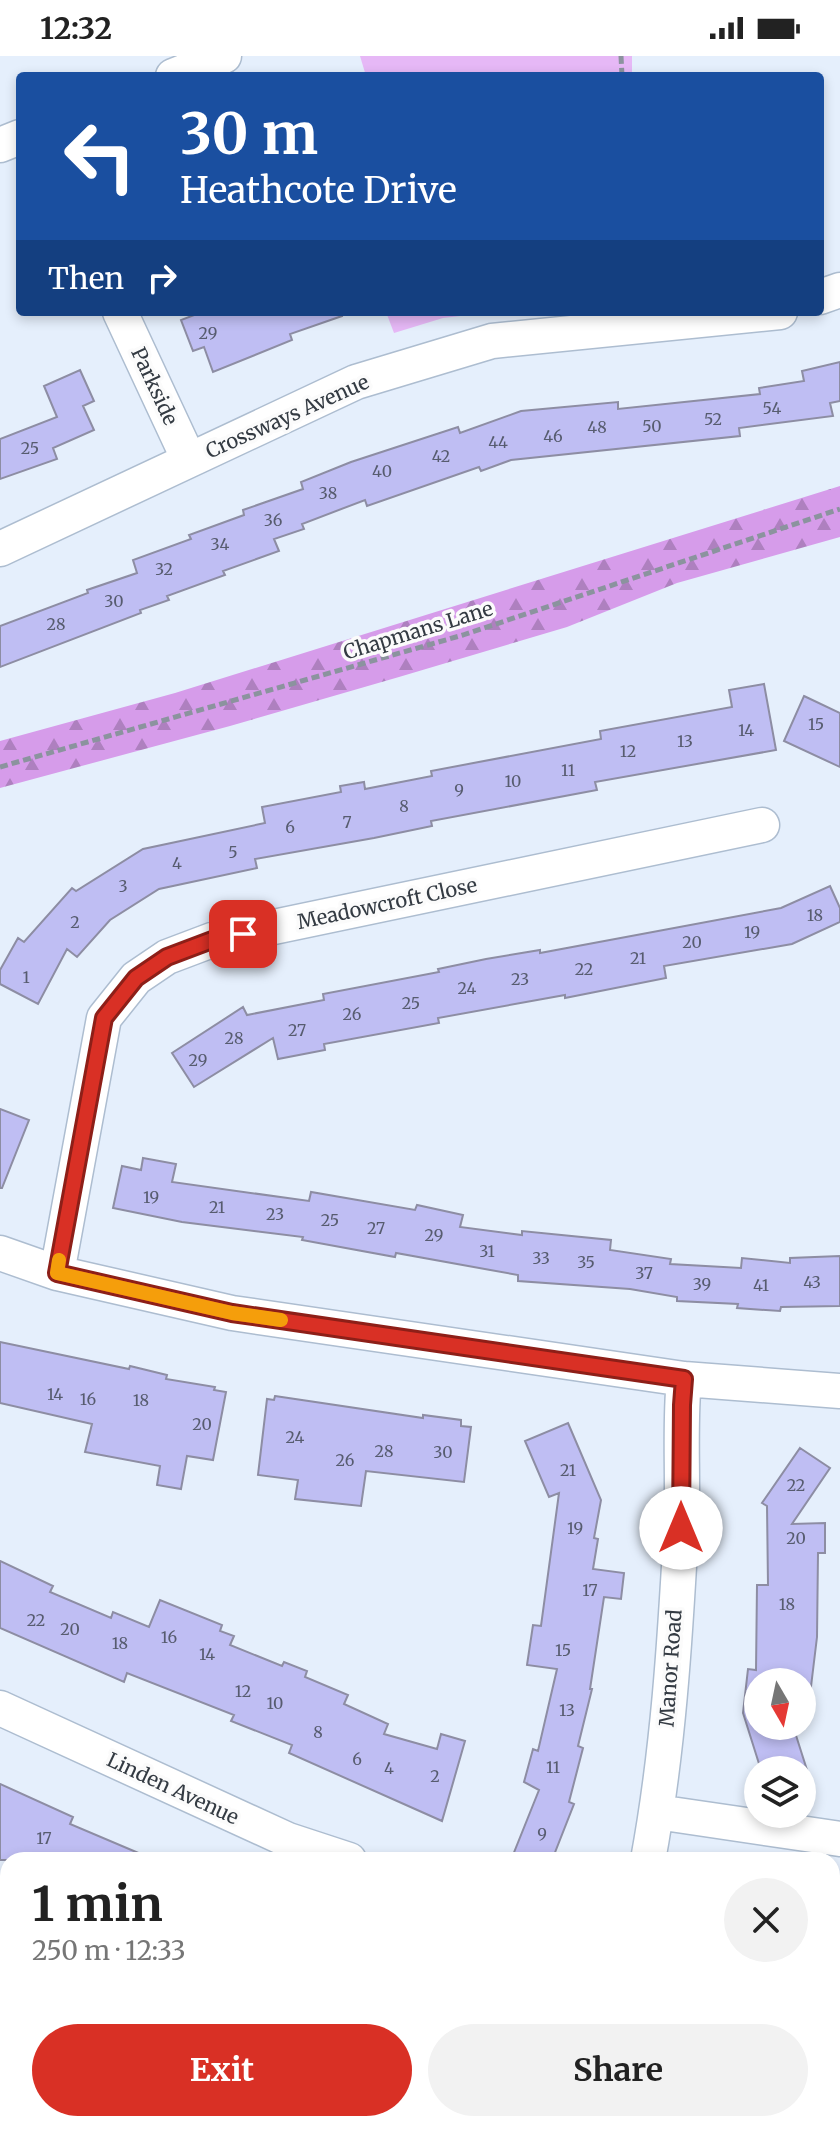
<!DOCTYPE html>
<html lang="en">
<head>
<meta charset="utf-8">
<style>
	:root { --surface:#fff; --page:#f2f2f2; --text:#222; --muted:#767676; --accent:#d93025 }
	body { margin:0; font-family:Merriweather,serif; background:var(--page); color:var(--text); height:100vh; display:flex; flex-direction:column; font-size:30px; white-space:nowrap }
	* { box-sizing:border-box; margin:0 }
	p { font-size:26px; color:var(--muted) }
	.icon { flex:none; width:44px; height:44px; fill:none; stroke:currentColor; stroke-width:2; stroke-linecap:round; stroke-linejoin:round }
	.map { position:relative; flex:1; overflow:hidden }
	.sheet { position:absolute; left:0px; top:1796px; width:840px; height:280px; display:flex; flex-direction:column; background:var(--surface); border-radius:24px 24px 0 0; box-shadow:0 4px 12px #0003 }
	.sheet>* { flex:none }
	.top-card { position:absolute; left:16px; top:16px; width:808px; height:244px; border-radius:8px; box-shadow:0 4px 12px #0003; background:#1a4fa0; color:#fff; overflow:hidden }
	.needle { width:52px; rotate:171deg }
	.buttons { position:absolute; left:744px; top:1612px; display:grid; gap:16px }
	.buttons a { display:grid; place-items:center; width:72px; height:72px; border-radius:50%; background:var(--surface); box-shadow:0 4px 12px #0003; font-size:40px }
	.pin { position:absolute; display:grid; place-items:center; width:68px; height:68px; color:#fff; margin:-34px; border-radius:16px; box-shadow:0 4px 12px #0006 }
	.me { position:absolute; width:88px; margin:-44px; rotate:0deg; stroke-linejoin:round; filter:drop-shadow(0 0 6px #0008) }
	.turn { display:flex; align-items:center; gap:28px; height:168px; padding:0 32px; font-size:36px }
	.turn .icon { width:104px; height:104px; stroke-width:2.5 }
	.turn b { display:block; font-size:56px; line-height:68px }
	.then { display:flex; align-items:center; height:76px; padding:0 32px; background:#0003; gap:16px; font-size:30px }
	.round { display:grid; place-items:center; flex:none; width:84px; height:84px; border-radius:42px; background:var(--page) }
	.head { display:flex; align-items:center; justify-content:space-between; height:136px; padding:0 32px }
	h1 { font-size:48px; font-weight:700; line-height:60px }
	.action { display:flex; gap:16px; margin-top:auto; padding:16px 32px }
	.action a { flex:1; height:92px; border-radius:48px; background:var(--accent); color:#fff; font-size:32px; font-weight:700; line-height:92px; text-align:center }
	.action a+a { background:var(--page); color:var(--text) }
	.status { display:flex; justify-content:space-between; align-items:center; height:56px; padding:0 40px; background:var(--surface); direction:ltr }
	.status svg { height:22px; fill:currentColor }
	.map>svg:first-child { display:block }
	.green { fill:#e6b8f6 }
	.forest { fill:url(#forest-firs) }
	.building { fill:#bfbef3; stroke:#8d8da3; stroke-width:2 }
	.lines { fill:none; stroke-linecap:round; stroke-linejoin:round }
	.minor-casing { stroke:#adbdd0; stroke-width:37 }
	.path { stroke:#8b939e; stroke-width:5; stroke-dasharray:8 4; stroke-linecap:butt }
	.minor { stroke:#fff; stroke-width:34 }
	.route-casing { stroke:#8d1f18; stroke-width:20 }
	.route { stroke:#d93025; stroke-width:14 }
	.slow { stroke:#f59e0b; stroke-width:14 }
	.labels { text-anchor:middle; dominant-baseline:central; stroke-width:7; stroke-linejoin:round; paint-order:stroke }
	.number-label { font-size:16px; fill:#575c6f }
	.street-label { font-size:20px; fill:#343b43; stroke:#fbfbfb }
</style>
</head>
<body>
<div class="status"><b>12:32</b><svg viewBox="0 0 49 12"><path d="M0 12V9h3v3zM5 12V6h3v6zM10 12V3h3v9zM15 12V0h3v12zM26 1h20v11H26zM47 4h2v5h-2z"/></svg></div>
<div class="map">
<svg width="840" height="2076" viewBox="0 0 840 2076">
	<defs>
		<pattern id="forest-firs" width="22" height="20" patternUnits="userSpaceOnUse" patternTransform="scale(2)"><rect width="22" height="20" fill="#d69cea"/><path d="M5 1l3.5 6h-7zM16 11l3.5 6h-7z" fill="#ae80bf"/></pattern>
	</defs>
	<rect width="100%" height="100%" fill="#e5effc"/>
	<!-- green -->
	<path class="green" d="M360 0H632V20H366Z
		M386 256H495L443 262 394 277Z"/>
	<!-- forest -->
	<path class="forest" d="M840 430V481L677 527 567 571 399 621 230 670 0 732V685L175 637Z"/>
	<!-- building -->
	<path class="building" d="M202 256H341L342 260 290 278 292 284 213 316 204 291 193 295 181 264Z
		M840 306V345L830 347 833 360 739 372 740 380 511 404 481 415 479 411 367 450 365 444 302 468 304 473 274 483 279 495 223 515 225 519 167 540 169 544 140 554 141 557 0 611V570L88 537 87 534 137 517 133 504 191 483 189 479 244 459 243 454 303 433 301 426 351 406 458 371 460 377 521 355 618 346V353L760 338 759 332 804 325 802 315Z
		M80 314 94 345 83 350 94 374 53 392 57 403 0 423V383L57 361 44 330Z
		M764 628 776 694 595 726 597 734 431 765 432 770 374 782 255 803 257 812 159 833 110 864 77 901 67 893 38 948 0 928V914L18 882 24 886 72 832 76 835 143 793 265 767 262 751 341 736 340 730 364 726 365 733 432 720 431 715 601 683 600 675 732 651 729 634Z
		M804 640 840 657V711L784 685Z
		M830 830 840 852V866L792 888 664 910 666 922 565 942V939L438 962 439 967 324 988 325 994 278 1003 273 982 194 1031 172 997 243 951 247 959 324 944 323 938 439 916 438 913 486 903 540 894V897L781 852Z
		M0 1053 29 1064 2 1132H0Z
		M143 1102 176 1108 172 1126 309 1145 311 1136 415 1154 417 1149 463 1159 460 1171 522 1179V1175L611 1184 610 1194 671 1203 670 1208 741 1212 742 1202 790 1207V1202L840 1200V1250L781 1251 780 1255 737 1252 738 1248 677 1245V1241L630 1233 518 1225V1219L396 1197 395 1201 302 1184 303 1181 182 1166 113 1152 122 1110 141 1114Z
		M0 1286 129 1313 130 1310 167 1319 166 1323 215 1331 214 1334 226 1336 213 1404 187 1400 181 1433 157 1429 160 1410 85 1396 92 1368 0 1347Z
		M275 1340 423 1362V1359L461 1364V1370L471 1371 464 1426 366 1415 361 1450 295 1443 298 1424 258 1419 267 1343 274 1344Z
		M568 1367 601 1444 594 1482 598 1483 593 1513 624 1517 621 1543 604 1541 590 1633H592L578 1690 583 1692 569 1746 574 1748 552 1804H511L539 1734 524 1726 533 1693 538 1695 557 1613 527 1609 533 1569 541 1570 559 1437 549 1441 525 1385Z
		M800 1392 830 1412 792 1468 825 1467V1497H818L817 1581 809 1647 802 1646V1626H758V1670H793L807 1714H761L743 1657 748 1613 756 1614 757 1529H768L767 1450 762 1447Z
		M0 1505 53 1530 50 1536 111 1562 113 1556 149 1571 160 1544 222 1569 220 1575 234 1580 230 1589 282 1610 284 1606 307 1615 305 1621 348 1639 344 1648 388 1668 384 1678 437 1693 441 1678 465 1685 442 1765 289 1697 292 1689 231 1665 234 1659 127 1617 124 1626 0 1572Z
		M0 1728 73 1761 70 1768 155 1804H0Z"/>
	<g class="lines">
		<defs>
			<path id="minor" d="M173 20 224 0
				M0 89 20 81
				M820 241 840 234
				M120 256 189 404
				M0 493 356 326 492 285 780 256
				M0 1197 57 1217 232 1257 684 1323 840 1335
				M57 1217 104 962 136 922 167 901 212 884 762 769
				M0 1652 288 1784 349 1804
				M657 1756 840 1783
				M648 1804C668 1696 675 1585 681 1475 684 1424 679 1373 684 1323
				M624 2068 654 2076
				M558 2076 561 2068"/>
		</defs>
		<!-- minor casing -->
		<use href="#minor" class="minor-casing"/>
		<!-- path -->
		<path class="path" d="M621 0 622 20
			M0 711 463 579 840 453"/>
		<!-- minor -->
		<use href="#minor" class="minor"/>
	</g>
	<g class="lines">
		<defs>
			<path id="route" d="M243 878 212 884 167 901 136 922 104 962 57 1217 232 1257 684 1323 682 1349 681 1472"/>
		</defs>
		<!-- route casing -->
		<use href="#route" class="route-casing"/>
		<!-- route -->
		<use href="#route" class="route"/>
		<!-- slow -->
		<path class="slow" d="M59 1204 57 1217 232 1257 281 1264"/>
	</g>
	<g class="labels">
		<!-- number labels -->
		<g class="number-label">
			<text x="208" y="277">29</text>
			<text x="772" y="352">54</text>
			<text x="713" y="363">52</text>
			<text x="652" y="370">50</text>
			<text x="597" y="371">48</text>
			<text x="553" y="380">46</text>
			<text x="498" y="386">44</text>
			<text x="30" y="392">25</text>
			<text x="441" y="400">42</text>
			<text x="382" y="415">40</text>
			<text x="328" y="437">38</text>
			<text x="273" y="464">36</text>
			<text x="220" y="488">34</text>
			<text x="164" y="513">32</text>
			<text x="114" y="545">30</text>
			<text x="56" y="568">28</text>
			<text x="816" y="668">15</text>
			<text x="746" y="674">14</text>
			<text x="685" y="685">13</text>
			<text x="628" y="695">12</text>
			<text x="568" y="714">11</text>
			<text x="513" y="725">10</text>
			<text x="459" y="734">9</text>
			<text x="404" y="750">8</text>
			<text x="347" y="766">7</text>
			<text x="290" y="771">6</text>
			<text x="233" y="796">5</text>
			<text x="177" y="807">4</text>
			<text x="123" y="830">3</text>
			<text x="815" y="859">18</text>
			<text x="75" y="866">2</text>
			<text x="752" y="876">19</text>
			<text x="692" y="886">20</text>
			<text x="638" y="902">21</text>
			<text x="584" y="913">22</text>
			<text x="26" y="921">1</text>
			<text x="520" y="923">23</text>
			<text x="467" y="932">24</text>
			<text x="411" y="947">25</text>
			<text x="352" y="958">26</text>
			<text x="297" y="974">27</text>
			<text x="234" y="982">28</text>
			<text x="198" y="1004">29</text>
			<text x="151" y="1141">19</text>
			<text x="217" y="1151">21</text>
			<text x="275" y="1158">23</text>
			<text x="330" y="1164">25</text>
			<text x="376" y="1172">27</text>
			<text x="434" y="1179">29</text>
			<text x="487" y="1195">31</text>
			<text x="541" y="1202">33</text>
			<text x="586" y="1206">35</text>
			<text x="644" y="1217">37</text>
			<text x="812" y="1226">43</text>
			<text x="702" y="1228">39</text>
			<text x="761" y="1229">41</text>
			<text x="55" y="1338">14</text>
			<text x="88" y="1343">16</text>
			<text x="141" y="1344">18</text>
			<text x="202" y="1368">20</text>
			<text x="295" y="1381">24</text>
			<text x="384" y="1395">28</text>
			<text x="443" y="1396">30</text>
			<text x="345" y="1404">26</text>
			<text x="568" y="1414">21</text>
			<text x="796" y="1429">22</text>
			<text x="575" y="1472">19</text>
			<text x="796" y="1482">20</text>
			<text x="590" y="1534">17</text>
			<text x="787" y="1548">18</text>
			<text x="36" y="1564">22</text>
			<text x="70" y="1573">20</text>
			<text x="169" y="1581">16</text>
			<text x="120" y="1587">18</text>
			<text x="563" y="1594">15</text>
			<text x="207" y="1598">14</text>
			<text x="243" y="1635">12</text>
			<text x="275" y="1647">10</text>
			<text x="567" y="1654">13</text>
			<text x="318" y="1676">8</text>
			<text x="357" y="1703">6</text>
			<text x="553" y="1711">11</text>
			<text x="389" y="1712">4</text>
			<text x="435" y="1720">2</text>
			<text x="542" y="1778">9</text>
			<text x="44" y="1782">17</text>
		</g>
		<!-- street labels -->
		<g class="street-label">
			<text transform="translate(155 330) rotate(65)">Parkside</text>
			<text transform="translate(287 360) rotate(-24)">Crossways Avenue</text>
			<text transform="translate(418 574) rotate(-17)">Chapmans Lane</text>
			<text transform="translate(387 847) rotate(-12)">Meadowcroft Close</text>
			<text transform="translate(670 1612) rotate(-86)">Manor Road</text>
			<text transform="translate(173 1732) rotate(25)">Linden Avenue</text>
		</g>
	</g>
</svg>
<div class="buttons">
<a><svg class="needle" viewBox="-14 -14 28 28"><path d="M0-13l5 13h-10z" fill="#e53935"/><path d="M0 13l5-13h-10z" fill="#767676"/></svg></a>
<a><svg class="icon" aria-label="layers" viewBox="0 0 24 24"><path d="M12 4l9 5-9 5-9-5zM3 14l9 5 9-5"/></svg></a>
</div>
<div class="pin" style="left:243px;top:878px;background:#d93025"><svg class="icon" aria-label="arrive" viewBox="0 0 24 24"><path d="M6 21V4h12l-3 4 3 4H6"/></svg></div>
<svg class="me" style="left:681px;top:1472px" viewBox="-20 -20 40 40"><circle r="19" fill="#fff"/><path d="M0-13L10 11 0 6-10 11z" fill="#d93025"/></svg>
<div class="top-card">
<div class="turn"><svg class="icon" aria-label="left" viewBox="0 0 24 24"><path d="M17 20v-9H6M10 6l-5 5 5 5"/></svg><div><b>30 m</b>Heathcote Drive</div></div>
<div class="then">Then<svg class="icon" aria-label="right" viewBox="0 0 24 24"><path d="M7 20v-9h11M14 6l5 5-5 5"/></svg></div>
</div>
<section class="sheet">
<div class="head"><div><h1>1 min</h1><p>250 m · 12:33</p></div><a class="round"><svg class="icon" aria-label="close" viewBox="0 0 24 24"><path d="M6 6l12 12M18 6L6 18"/></svg></a></div>
<div class="action"><a>Exit</a><a>Share</a></div>
</section>
</div>
</body>
</html>
